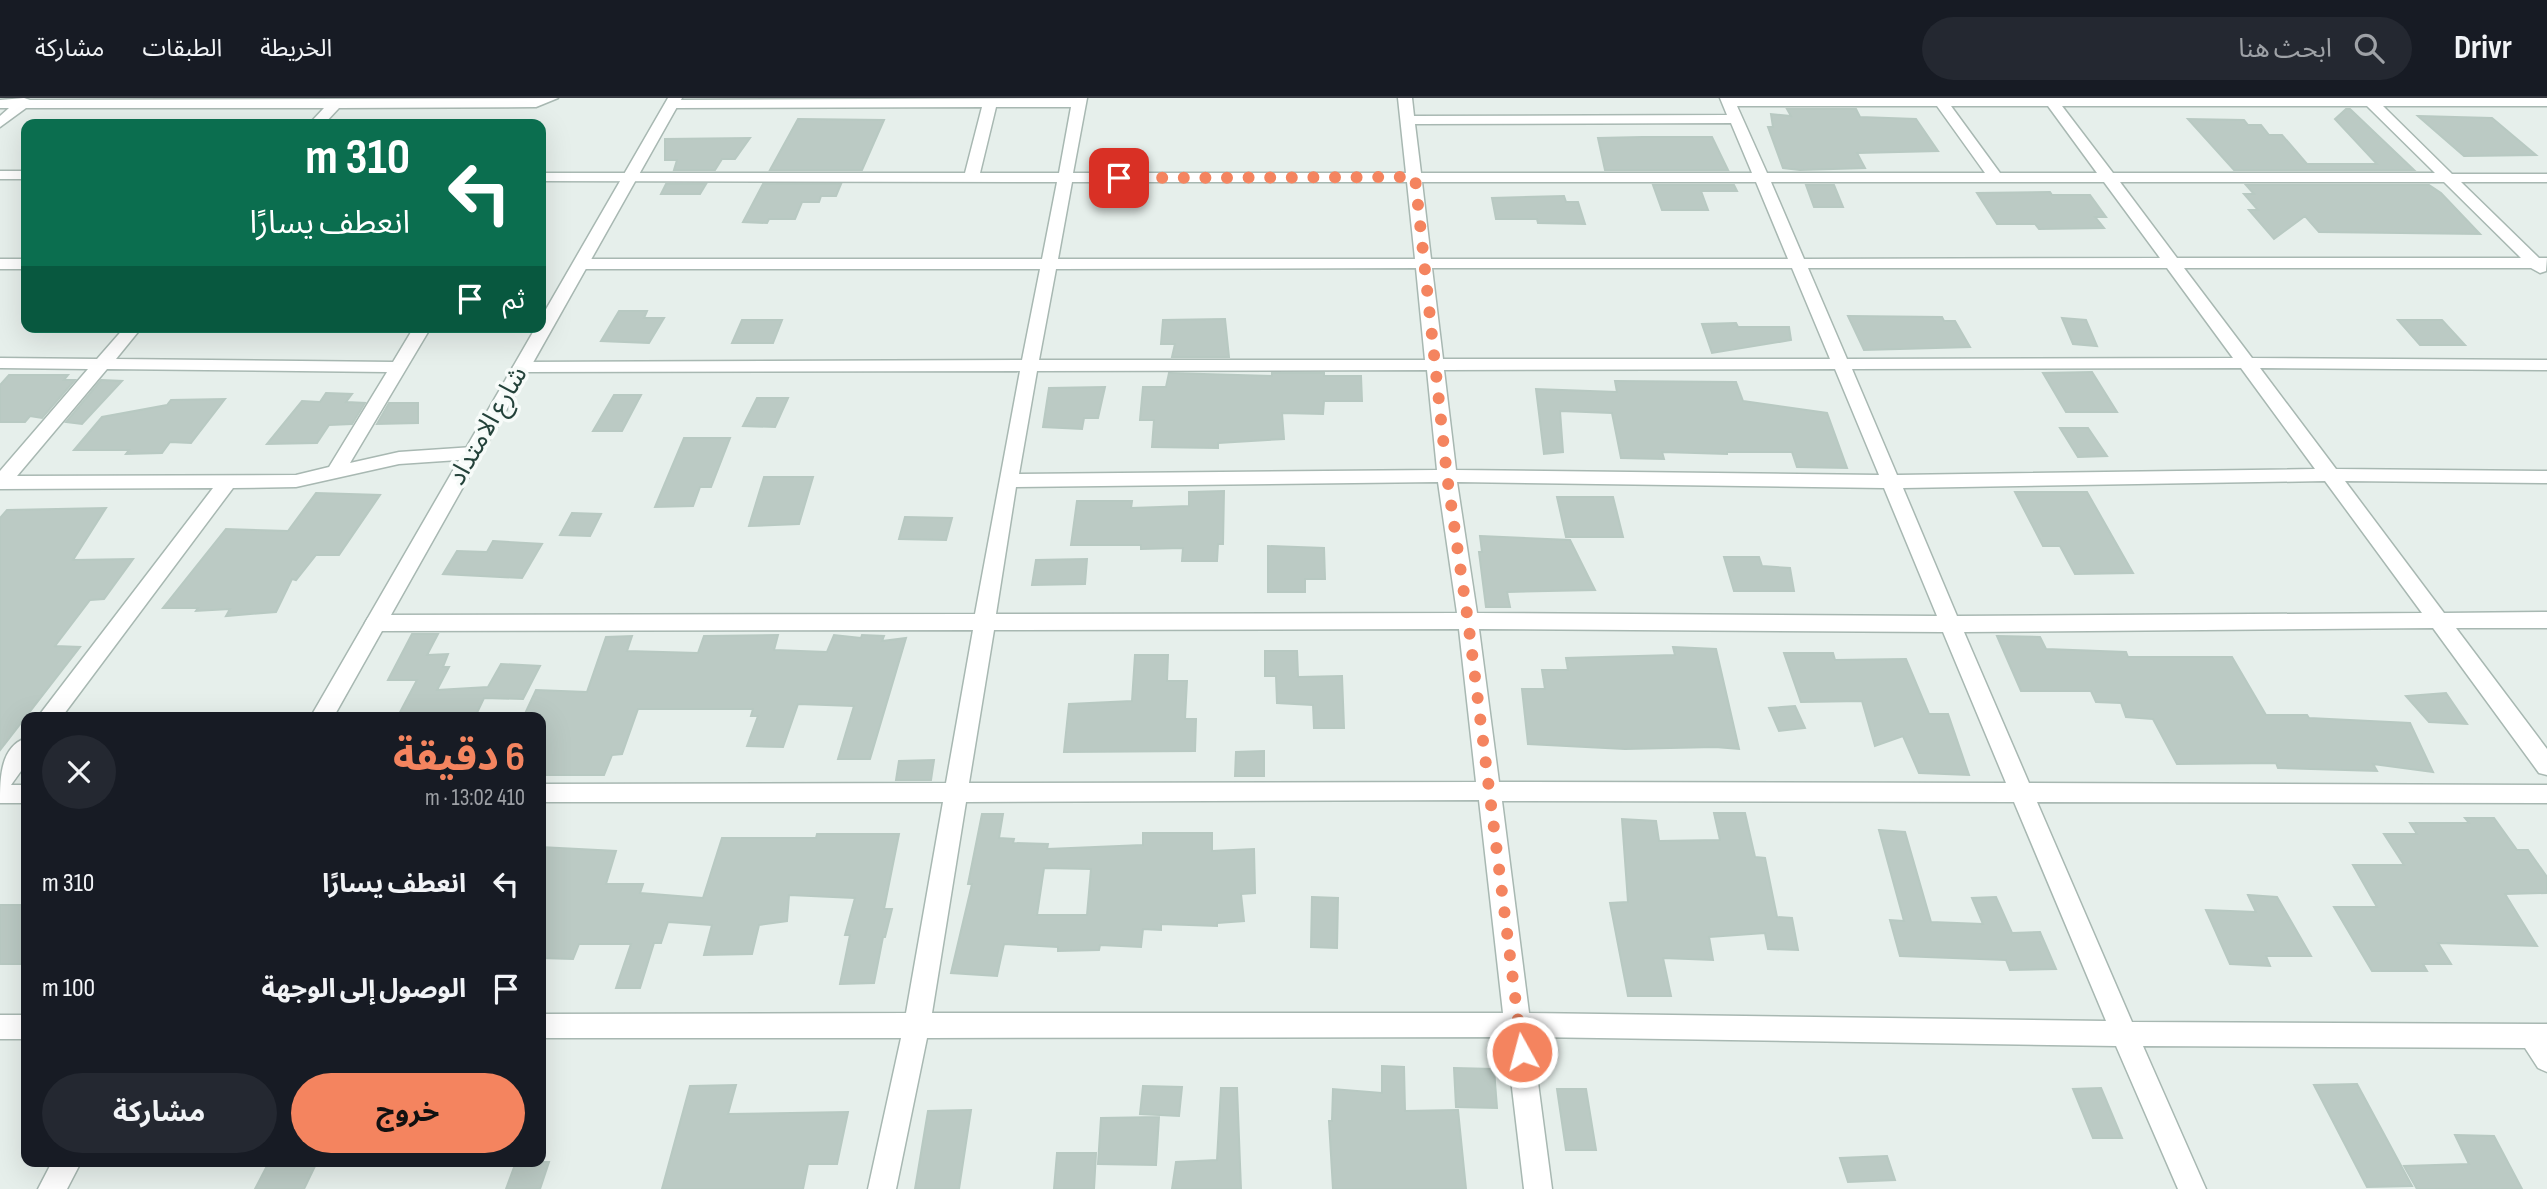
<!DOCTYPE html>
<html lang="ar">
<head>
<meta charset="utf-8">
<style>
	:root { --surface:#171b24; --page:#242831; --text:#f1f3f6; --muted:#9ea1a6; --line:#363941; --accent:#f4845f }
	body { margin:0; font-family:"Sofia Sans Condensed","Noto Sans Arabic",sans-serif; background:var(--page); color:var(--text); direction:rtl; height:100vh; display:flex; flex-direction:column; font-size:26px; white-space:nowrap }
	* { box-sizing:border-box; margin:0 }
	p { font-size:23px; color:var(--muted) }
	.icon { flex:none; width:38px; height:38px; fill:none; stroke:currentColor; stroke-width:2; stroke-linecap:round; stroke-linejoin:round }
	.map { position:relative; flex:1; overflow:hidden; direction:ltr }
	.drawer { position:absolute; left:21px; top:614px; width:525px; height:455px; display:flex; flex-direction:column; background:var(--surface); border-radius:14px; box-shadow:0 7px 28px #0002; direction:rtl }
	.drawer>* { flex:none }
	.top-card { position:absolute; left:21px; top:21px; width:525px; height:214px; border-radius:14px; box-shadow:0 7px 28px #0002; direction:rtl; background:#0b6e4f; color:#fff; overflow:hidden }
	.pin { position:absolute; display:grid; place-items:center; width:60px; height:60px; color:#fff; margin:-30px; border-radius:14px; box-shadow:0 4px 10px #0006 }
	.me { position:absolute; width:77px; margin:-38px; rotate:353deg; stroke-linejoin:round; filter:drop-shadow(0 0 5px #0008) }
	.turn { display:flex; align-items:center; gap:24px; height:147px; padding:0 21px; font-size:32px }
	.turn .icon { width:91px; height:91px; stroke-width:2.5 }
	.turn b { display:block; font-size:49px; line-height:60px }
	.then { display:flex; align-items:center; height:66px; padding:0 21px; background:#0003; gap:14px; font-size:26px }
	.round { display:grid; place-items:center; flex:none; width:74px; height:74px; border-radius:37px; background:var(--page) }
	.overview { display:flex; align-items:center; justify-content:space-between; height:119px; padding:0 21px }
	h1 { font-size:42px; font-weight:700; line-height:52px; color:var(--accent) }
	.button { display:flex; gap:14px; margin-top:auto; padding:14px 21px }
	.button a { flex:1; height:80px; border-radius:42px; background:var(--accent); color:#111; font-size:28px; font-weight:700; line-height:80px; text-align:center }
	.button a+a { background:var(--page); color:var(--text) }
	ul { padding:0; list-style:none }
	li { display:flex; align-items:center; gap:21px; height:105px; padding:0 21px }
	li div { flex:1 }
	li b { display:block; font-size:26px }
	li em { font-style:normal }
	header { display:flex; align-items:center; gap:42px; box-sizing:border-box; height:98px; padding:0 35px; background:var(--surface); border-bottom:2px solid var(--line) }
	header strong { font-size:33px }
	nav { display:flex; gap:38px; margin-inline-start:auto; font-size:24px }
	.search { width:490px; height:63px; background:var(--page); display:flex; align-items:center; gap:18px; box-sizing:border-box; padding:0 24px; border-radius:38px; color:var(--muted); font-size:26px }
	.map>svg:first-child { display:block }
	.building { fill:#bbcac4; stroke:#b8c9c2; stroke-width:2; fill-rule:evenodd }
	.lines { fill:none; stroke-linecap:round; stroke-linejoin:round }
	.minor-casing { stroke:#a8b8b2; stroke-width:3 }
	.tertiary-casing { stroke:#a8b8b2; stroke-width:3 }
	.minor { fill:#fff; fill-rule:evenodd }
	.tertiary { fill:#fff; fill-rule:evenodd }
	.route { stroke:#f4845f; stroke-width:12; stroke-dasharray:0 21.6 }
	.labels { text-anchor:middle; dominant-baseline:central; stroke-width:7; stroke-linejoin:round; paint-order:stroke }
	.street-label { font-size:26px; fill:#24423a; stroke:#f7fbf9 }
</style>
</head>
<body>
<header>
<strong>Drivr</strong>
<div class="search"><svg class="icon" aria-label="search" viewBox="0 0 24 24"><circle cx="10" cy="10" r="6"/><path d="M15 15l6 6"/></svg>ابحث هنا</div>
<nav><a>الخريطة</a><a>الطبقات</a><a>مشاركة</a></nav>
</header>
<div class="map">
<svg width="2547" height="1091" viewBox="0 0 2547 1091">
	<rect width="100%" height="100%" fill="#e6efeb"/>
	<!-- building -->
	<path class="building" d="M1787 11H1856L1860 19 1916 21 1938 53 1857 55 1865 70 1800 72 1783 70 1768 29H1773L1771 16 1791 18Z
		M2346 11H2350L2414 72H2234L2188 21 2244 22 2248 27H2261L2269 37H2282L2307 66H2377L2335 21Z
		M2418 18 2492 20 2536 57 2464 58Z
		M798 21 884 22 862 72H770Z
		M1642 39H1712L1728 72H1605L1598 40Z
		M750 40 735 61H722L715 72H674L677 62H665V41Z
		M666 86H706L700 96H661Z
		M763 86H841L836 98H821L819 104H802L795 121H769L767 125 743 124Z
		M1653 87H1734L1737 93H1701L1708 112H1662Z
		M1806 87H1834L1843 109H1814Z
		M2246 87H2429L2441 95 2480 136 2319 134 2305 118 2274 141 2249 112H2258L2244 96H2254Z
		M2050 94 2052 97H2090L2106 119H2095L2104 130 2039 131 2035 126H1997L1977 95Z
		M1564 98 1566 104H1578L1585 126 1538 125 1537 121H1496L1492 100Z
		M619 213H647L644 220H664L649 245 601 243Z
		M1848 218 1942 219 1944 223H1955L1970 249 1864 252Z
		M2062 220 2086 222 2097 248 2073 246Z
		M1225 221 1229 259H1172L1175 246H1161L1163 222Z
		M742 222H782L773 245H732Z
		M2398 222H2442L2465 247H2420Z
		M1736 225 1738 229H1789L1791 242 1712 255 1702 226Z
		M2092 274 2117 314H2066L2043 275Z
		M1169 275 1272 278V275H1324V278H1361L1362 303H1324L1323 316 1282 315 1284 341 1218 345V350L1152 349 1154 322H1140L1143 289H1166Z
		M9 277H68L64 282H75L42 320 30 318 25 324H0V287Z
		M101 282 122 283 82 326 66 324Z
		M1615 283 1736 284 1743 303 1827 315 1847 370 1797 369 1792 354H1727V356L1662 354 1664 361 1621 360 1612 315 1560 313 1563 354 1544 356 1536 291 1617 294Z
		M1105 289 1098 320H1084L1082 331 1043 329 1049 290Z
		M326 295 352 296 346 304 365 305 352 326 329 327 317 345 267 346 302 303 320 304Z
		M614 297H641L622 333H593Z
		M757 300H788L775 329 743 328Z
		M225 301 191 345 170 344 162 355 126 356 129 352H74L102 319 167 307 171 302Z
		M389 305H418V325L377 326Z
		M2060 330H2088L2107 358 2078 359Z
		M684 340H730L711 389H700L693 408 655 409Z
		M764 379H813L799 426 749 428Z
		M1224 393 1223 446H1218L1217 463H1182L1183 450 1141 451V447H1071L1077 403H1132L1131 410 1189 408V394Z
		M2015 394H2087L2133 475 2075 476 2060 448H2043Z
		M316 395 380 397 339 457H316L296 482 292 481 276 514 226 518 230 511 196 513 198 510H163L226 431 288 433Z
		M1557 399H1613L1623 439H1566Z
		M106 410 73 462 133 461 104 501 90 502 55 548 80 549 0 652V420L7 412Z
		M572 415 601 416 590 438 560 437Z
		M905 419 952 420 946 442 899 441Z
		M1480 438 1570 442 1595 492 1507 494 1510 509H1486L1479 454H1482Z
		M493 443 542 446 522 480 443 476 457 453 487 454Z
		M1268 448 1324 450 1325 481H1305V494H1268Z
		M1724 459H1759L1762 468 1790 470 1794 493H1734Z
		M1087 461 1085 486 1032 487 1036 462Z
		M412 536H438L427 557 448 556 443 569H449L437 592 488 589 501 566 540 568 523 601 484 600 475 619 397 620 417 582H388Z
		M778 537 774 552 827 554 834 537 861 540 862 537 884 538 882 543 906 540 870 661H838L854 608 798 606 783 649 747 648 758 618H751L753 611H638L622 656 612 657 604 677H541V620H523L536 592 587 594 606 539 632 538 627 553 698 555 704 538Z
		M1997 538 2040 539 2046 551 2126 554 2128 559H2232L2266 617H2307L2309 620 2410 625 2433 674 2373 666 2377 673 2278 670 2276 665 2177 666 2153 621 2126 619 2121 605 2096 604 2091 593H2021Z
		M1673 549 1716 551 1739 651 1715 649 1625 651 1528 646 1522 591H1545L1542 572H1568L1566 560 1675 557Z
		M1265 553H1297L1298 579 1342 578 1344 630H1314L1313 607 1277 605 1276 578H1265Z
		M1784 555H1833L1835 562 1906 561 1929 616H1948L1969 677 1919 675 1903 638 1875 648 1862 603 1801 604Z
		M1135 557H1168L1167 583H1187L1185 621H1196L1195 653 1064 654 1069 606 1132 603Z
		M2446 595 2467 626 2429 624 2406 598Z
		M1795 608 1805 630 1779 633 1769 610Z
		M1264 653V678H1235L1236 654Z
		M934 662 931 682H896L899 663Z
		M1714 715H1745L1755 759 1765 760 1777 819 1792 820 1798 852 1768 851 1765 835 1709 839 1713 862 1663 860 1671 898H1628L1610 805 1628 804 1622 721 1656 723 1659 743 1720 742Z
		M982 716H1003L999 740 1014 741 1013 745 1048 746 1047 751 1143 747V735H1212V753L1254 751 1255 795 1241 796 1244 823 1217 825V828L1161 826V832L1143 831 1141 849 1100 847 1099 852 1058 853V849L1004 846 997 878 951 875 972 786H968ZM1044 770 1091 771 1087 817H1037Z
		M2465 720H2494L2517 752H2528L2547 779V795L2505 796 2537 848 2438 845 2451 866H2423L2427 873H2372L2334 809H2377L2353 767H2404L2384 736H2417L2410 725H2469Z
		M1879 732 1905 734 1931 824 1983 826 1972 800 1996 799 2012 835 2040 834 2056 871 2010 872 2006 862 1900 858 1890 822 1904 823Z
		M817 736H899L884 811H892L885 839H883L874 885 840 886 850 837H845L855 800 789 797 787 823 759 827 752 856 704 857 712 827 668 824 661 845H654L640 890H616L631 846H579L573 861 541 860V749L616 753 606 786H643L640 795 703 800 722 740H816Z
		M2248 797 2277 799 2311 858H2266L2270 868 2230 866 2206 812 2256 814Z
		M1312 799 1338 800 1337 850 1311 849Z
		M0 807H26V866H0Z
		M1382 968 1404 969 1405 1013 1458 1012 1466 1091H1333L1329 1023H1332L1333 991 1382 995Z
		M1454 970 1494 971 1497 1010 1456 1009Z
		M2357 986 2412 1088 2367 1089 2314 987Z
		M736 987 728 1016 848 1014 837 1066H808L803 1091H662L690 988Z
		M1143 988 1182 989 1179 1018 1140 1016Z
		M1221 990H1237L1241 1091H1172L1176 1064 1217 1062Z
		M2101 990 2122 1040H2093L2073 991Z
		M1557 991H1586L1596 1052H1566Z
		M971 1012 959 1091H915L928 1013Z
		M1159 1019 1156 1067 1098 1066 1101 1020Z
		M2455 1037 2494 1038 2522 1091H2417L2404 1068 2469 1066Z
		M1057 1055H1096L1094 1091H1054Z
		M1887 1058 1895 1082 1848 1084 1840 1060Z
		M269 1064H317L304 1091H255Z
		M516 1064H549L540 1091H506Z"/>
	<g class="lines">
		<defs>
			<path id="minor" d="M24 0 30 2 558 0 536 9 339 10 324 26H309L324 10H26L0 29V18L9 10H0V2Z
				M1087 0 1073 75H1406L1398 0H1412L1414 18 1727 17 1720 0H2547V8H2383L2452 76H2547V84H2461L2539 160H2547L2546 173 2540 175 2531 170H2184L2252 260 2547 262V272L2260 270 2336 371 2547 373V385L2345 383 2444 515 2547 514V530H2456L2547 651V677L2539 675 2433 530 1964 534 2029 685 2547 687V705L2037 704 2132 924 2547 926V974L2538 970 2525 950 2143 948 2206 1091H2178L2116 948 1532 939 1552 1091H1524L1506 939 927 940 896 1091H868L901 940H541V916L906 915 943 704H541V686L946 685 973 532 375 533 368 530 365 525 368 520 375 517 975 516 1020 273 522 274 513 269 522 264 1022 262 1040 171H581L573 166 581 161H1042L1057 84 541 83V75H965L982 9 672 10 665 6 672 2ZM1737 8H1937L1985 75H1767ZM1951 8H2048L2097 75H2000ZM2062 8H2367L2435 75H2113ZM996 9H1071L1059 75H980ZM1731 25 1752 75H1421L1415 26ZM1072 84H1407L1415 161H1058ZM1422 84H1756L1788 161H1431ZM1771 84H2104L2160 160 1804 161ZM2120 84H2444L2521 160H2177ZM1416 170 1425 262H1039L1056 171ZM1432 170H1792L1830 261H1443ZM1808 170H2167L2233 260 1847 261ZM2241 270 2315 371 1897 377 1852 271ZM1835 271 1879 377 1456 372 1444 272ZM1427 272 1437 372 1019 376 1037 273ZM2325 383 2422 515 1957 518 1903 390ZM1438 384 1457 515 996 516 1016 389ZM1457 384 1884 390 1937 518 1477 515ZM1459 531 1476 684 969 685 994 532ZM1479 531 1943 534 2006 685 1499 684ZM1479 702 1503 915H932L966 704ZM1502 703 2014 704 2106 923 1529 915Z
				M0 73H26V81H0Z
				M0 161H26V171H0Z
				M125 229H142L116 261 393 264 414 229H431L350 365 399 354 473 349 480 351 482 355 480 359 473 361 399 366 296 389 233 390 61 620H37L213 390 0 391V373L88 271 0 270V260L97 261ZM107 271 387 274 329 369 296 377 17 378Z
				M26 640V666L11 687H26V705H0C0 681 0 649 26 640Z
				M0 917H26V941H0Z"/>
			<path id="tertiary" d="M668 0H682L333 620H310L536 229H541V220Z
				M52 1064H81L67 1091H38Z"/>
		</defs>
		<!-- minor casing -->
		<use href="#minor" class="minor-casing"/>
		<!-- tertiary casing -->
		<use href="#tertiary" class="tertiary-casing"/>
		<!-- minor -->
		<use href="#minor" class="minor"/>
		<!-- tertiary -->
		<use href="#tertiary" class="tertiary"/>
	</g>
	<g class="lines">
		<!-- route -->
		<path class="route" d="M1119 80 1415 79 1447 378 1468 523 1522 954"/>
	</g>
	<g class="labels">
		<!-- street labels -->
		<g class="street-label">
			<text transform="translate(488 328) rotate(-60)">شارع الامتداد</text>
		</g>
	</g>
</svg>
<div class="pin" style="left:1119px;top:80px;background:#d93025"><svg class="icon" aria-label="arrive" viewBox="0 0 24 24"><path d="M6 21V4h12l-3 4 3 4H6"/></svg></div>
<svg class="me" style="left:1522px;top:954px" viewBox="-20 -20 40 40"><circle r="17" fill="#f4845f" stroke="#fff" stroke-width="3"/><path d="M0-11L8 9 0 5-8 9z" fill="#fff"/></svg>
<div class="top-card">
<div class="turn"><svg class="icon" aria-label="left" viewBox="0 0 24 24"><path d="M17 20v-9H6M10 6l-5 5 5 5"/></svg><div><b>310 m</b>انعطف يسارًا</div></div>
<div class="then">ثم<svg class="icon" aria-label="arrive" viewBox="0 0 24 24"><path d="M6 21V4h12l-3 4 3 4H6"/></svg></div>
</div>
<section class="drawer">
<div class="overview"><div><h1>6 دقيقة</h1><p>410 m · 13:02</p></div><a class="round"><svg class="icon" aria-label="close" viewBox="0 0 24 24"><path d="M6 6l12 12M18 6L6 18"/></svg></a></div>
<ul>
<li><svg class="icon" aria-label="left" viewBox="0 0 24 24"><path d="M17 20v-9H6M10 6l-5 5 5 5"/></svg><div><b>انعطف يسارًا</b></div><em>310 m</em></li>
<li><svg class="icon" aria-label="arrive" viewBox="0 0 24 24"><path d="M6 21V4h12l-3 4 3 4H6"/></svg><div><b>الوصول إلى الوجهة</b></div><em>100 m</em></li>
</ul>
<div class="button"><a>خروج</a><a>مشاركة</a></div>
</section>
</div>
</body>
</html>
